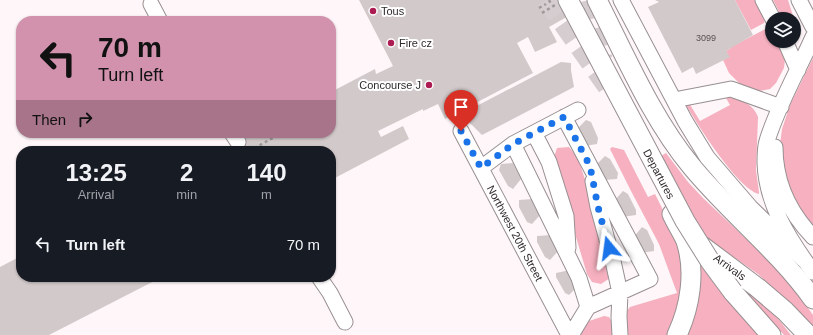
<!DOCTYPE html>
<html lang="en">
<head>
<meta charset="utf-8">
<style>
	:root { --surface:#171b24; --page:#20242c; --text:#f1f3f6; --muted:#9ea1a6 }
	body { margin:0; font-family:Arial,sans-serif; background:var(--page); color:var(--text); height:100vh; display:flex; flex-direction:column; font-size:15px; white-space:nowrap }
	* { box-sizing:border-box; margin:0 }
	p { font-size:13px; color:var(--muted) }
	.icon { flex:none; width:22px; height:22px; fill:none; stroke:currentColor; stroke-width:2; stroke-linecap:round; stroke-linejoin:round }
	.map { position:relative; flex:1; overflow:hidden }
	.sheet { position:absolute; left:16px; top:146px; width:320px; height:136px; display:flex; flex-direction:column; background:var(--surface); border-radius:16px; box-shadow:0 1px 3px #0004 }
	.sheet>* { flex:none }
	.guide { position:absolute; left:16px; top:16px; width:320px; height:122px; border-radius:16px; box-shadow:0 1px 3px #0004; background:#d292ad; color:#111; overflow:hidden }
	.buttons { position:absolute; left:765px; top:12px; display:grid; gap:8px }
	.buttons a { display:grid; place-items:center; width:36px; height:36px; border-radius:50%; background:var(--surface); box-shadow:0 1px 3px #0004; font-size:20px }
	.pin { position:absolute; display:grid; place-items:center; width:34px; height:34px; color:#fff; margin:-41px -17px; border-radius:50% 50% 50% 0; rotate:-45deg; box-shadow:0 0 4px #0007 }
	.pin .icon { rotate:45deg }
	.me { position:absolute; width:44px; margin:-22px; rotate:344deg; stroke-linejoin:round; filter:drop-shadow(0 0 3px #0008) }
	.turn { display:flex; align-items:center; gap:14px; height:84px; padding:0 16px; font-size:18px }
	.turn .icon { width:52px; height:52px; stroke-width:2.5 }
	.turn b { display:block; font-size:28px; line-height:34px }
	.then { display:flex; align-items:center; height:38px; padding:0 16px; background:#0003; gap:8px; font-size:15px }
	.eta { display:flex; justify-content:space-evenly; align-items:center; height:68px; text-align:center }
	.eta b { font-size:24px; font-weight:600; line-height:28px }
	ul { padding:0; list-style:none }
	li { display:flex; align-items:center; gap:12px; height:60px; padding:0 16px }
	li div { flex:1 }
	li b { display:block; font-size:15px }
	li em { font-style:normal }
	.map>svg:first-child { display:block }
	.green { fill:#f6b0bf }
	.building { fill:#d2c9ca }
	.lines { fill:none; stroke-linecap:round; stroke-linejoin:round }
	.minor-tunnel { stroke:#d5cdcf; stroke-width:15; stroke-dasharray:15 8; stroke-linecap:butt }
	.major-tunnel { stroke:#d5cdcf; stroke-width:19; stroke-dasharray:19 10; stroke-linecap:butt }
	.minor-casing { stroke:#988f91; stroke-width:17 }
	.major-casing { stroke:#988f91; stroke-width:21 }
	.path { stroke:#9f999a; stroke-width:2.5; stroke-dasharray:3 3; stroke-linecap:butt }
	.minor { stroke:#fff; stroke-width:15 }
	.major { stroke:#fff; stroke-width:19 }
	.major-bridge-casing { stroke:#988f91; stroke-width:21; stroke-linecap:butt }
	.major-bridge { stroke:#fff; stroke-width:19 }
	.route { stroke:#1a73e8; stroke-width:7; stroke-dasharray:0 12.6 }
	.poi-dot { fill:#ac1c53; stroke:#fff; stroke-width:1.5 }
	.labels { text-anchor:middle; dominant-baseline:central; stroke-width:4; stroke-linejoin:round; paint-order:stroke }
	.number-label { font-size:9px; fill:#585254 }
	.poi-label { font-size:11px; fill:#2f2b2c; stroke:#fff; text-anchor:start }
	.street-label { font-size:11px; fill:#2f2b2c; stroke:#fff }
</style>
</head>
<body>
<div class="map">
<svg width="813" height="335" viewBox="0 0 813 335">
	<rect width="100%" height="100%" fill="#fef6f8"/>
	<!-- green -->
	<path class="green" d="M735 0H755L765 19 764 23 751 30Z
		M773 0H788L794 19H783Z
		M769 27 772 33V41H776L785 59 784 68 776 83 770 89 759 91 740 84 729 73 723 60 729 57 726 51 731 48V47Z
		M813 58V229L788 193 780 145 782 129 790 105Z
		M728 96C740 100 753 103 758 117L756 170 759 192V194C738 189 697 124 686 105L689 103 700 121 730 105 726 98Z
		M569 147 578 158 593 204 610 278 601 284 592 282 587 274 553 160 557 148Z
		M612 147 624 150 648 197 655 194 674 232 683 257V288L669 335H628L626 312 630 307 677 293 659 244 631 191 610 149Z
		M666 153 688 182 703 198 784 275 813 315V327L758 274 735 258 733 259 710 242 704 235 689 209 661 156Z
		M693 250 722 291 758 335H685Z
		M737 283 772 311 791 335H784L760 310Z
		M604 316 609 317 613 324 614 335H579L589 321Z"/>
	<!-- building -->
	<path class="building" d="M359 0H565L572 14 549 27 557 42 535 52 528 37 517 43 533 73 445 119 438 104 423 111V109L378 131 381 137 403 126 409 139 331 180V151H220L254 133H331V92L375 69 376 74 393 66Z
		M655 0H735L753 35 726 51 730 57 696 74 693 67 682 73 648 7 659 2Z
		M561 62 571 63V70L574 87 482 135 472 125 463 118 469 110Z
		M586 120 591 122 598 138 597 144 585 146 576 130Z
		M605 156 610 159 618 173 617 179 603 180 595 166Z
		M513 163 521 179 513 189 508 186 499 170 501 164Z
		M623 191 628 194 636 210V215L622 217 614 201Z
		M532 199 540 215 532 224 527 222 519 207V200Z
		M642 227 647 230 654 245V251L640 253 633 238Z
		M551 235 559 250 550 260 545 257 537 242V236Z
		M21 256V277H162L49 335H0V267Z
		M570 270 578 286 569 295 565 293 556 277V273Z"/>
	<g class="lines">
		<!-- minor-tunnel -->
		<path class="minor-tunnel" d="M238 142 243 151"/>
		<!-- major-tunnel -->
		<path class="major-tunnel" d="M546 0 607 87
			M589 0 603 59"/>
		<defs>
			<path id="minor" d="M621 0 685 121 707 157 750 207 806 262
				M763 0 773 19
				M799 0 813 27
				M151 4 160 21
				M813 37C798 71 778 105 767 141 765 147 765 155 765 162 766 204 789 239 813 272
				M785 41 798 70
				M674 100 731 89 781 107
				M564 117 650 279 588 307 571 335
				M461 131 569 335
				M232 133 238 142
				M534 133 549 162 566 216 568 248
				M513 144 579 278 588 307
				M775 147C775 182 788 211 813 237
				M481 168 513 144 578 110
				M593 181 598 207 613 261 620 293 619 317 620 335
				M319 277 330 293 345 322"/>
			<path id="major" d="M568 0 575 13
				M597 0C625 55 652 119 692 167 730 213 778 250 813 299
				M672 214C676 223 682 232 686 241 696 272 690 307 677 335
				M702 246 758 288 785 311 808 335
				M733 292 771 335"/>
		</defs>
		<!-- minor casing -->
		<use href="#minor" class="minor-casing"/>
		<!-- major casing -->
		<use href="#major" class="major-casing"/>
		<!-- path -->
		<path class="path" d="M549 0 551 4
			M539 8 546 4
			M542 13 555 5
			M249 151 282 133"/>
		<!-- minor -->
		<use href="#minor" class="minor"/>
		<!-- major -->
		<use href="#major" class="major"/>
		<defs>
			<path id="major-bridge" d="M575 13 685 221 710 261 733 292"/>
		</defs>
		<!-- major-bridge casing -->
		<use href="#major-bridge" class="major-bridge-casing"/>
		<!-- major-bridge -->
		<use href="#major-bridge" class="major-bridge"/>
	</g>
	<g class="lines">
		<!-- route -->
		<path class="route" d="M461 131 481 168 513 144 564 117 590 166 598 207 609 248"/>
	</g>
	<!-- markers -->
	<g class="poi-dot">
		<circle cx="373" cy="11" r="4"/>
		<circle cx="391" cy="43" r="4"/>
		<circle cx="429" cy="85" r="4"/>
	</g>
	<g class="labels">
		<!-- number labels -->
		<g class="number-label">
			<text x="706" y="38">3099</text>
		</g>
		<!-- poi labels -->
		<g class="poi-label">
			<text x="381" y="11">Tous</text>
			<text x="399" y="43">Fire cz</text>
			<text x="421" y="85" text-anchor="end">Concourse J</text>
		</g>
		<!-- street labels -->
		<g class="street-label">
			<text transform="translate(659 174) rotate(62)">Departures</text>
			<text transform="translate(515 233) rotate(62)">Northwest 20th Street</text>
			<text transform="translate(730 267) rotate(36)">Arrivals</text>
		</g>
	</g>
</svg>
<div class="buttons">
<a><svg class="icon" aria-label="layers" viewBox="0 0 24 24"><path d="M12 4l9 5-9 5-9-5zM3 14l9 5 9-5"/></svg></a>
</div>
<div class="pin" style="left:461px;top:131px;background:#d93025"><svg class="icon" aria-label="arrive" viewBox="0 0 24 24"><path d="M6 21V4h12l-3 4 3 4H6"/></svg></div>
<svg class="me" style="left:609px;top:248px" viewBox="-20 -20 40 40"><path d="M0-17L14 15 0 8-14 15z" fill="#1a73e8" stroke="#fff" stroke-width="4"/></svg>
<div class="guide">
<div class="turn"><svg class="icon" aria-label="left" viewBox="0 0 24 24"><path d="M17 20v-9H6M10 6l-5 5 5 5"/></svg><div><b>70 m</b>Turn left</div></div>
<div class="then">Then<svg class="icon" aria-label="right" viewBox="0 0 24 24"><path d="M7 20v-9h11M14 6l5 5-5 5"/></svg></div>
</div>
<section class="sheet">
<div class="eta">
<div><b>13:25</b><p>Arrival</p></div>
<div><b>2</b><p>min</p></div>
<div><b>140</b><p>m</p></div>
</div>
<ul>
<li><svg class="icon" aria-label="left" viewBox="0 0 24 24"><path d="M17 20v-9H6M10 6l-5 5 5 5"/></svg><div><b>Turn left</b></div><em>70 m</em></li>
</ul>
</section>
</div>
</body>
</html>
